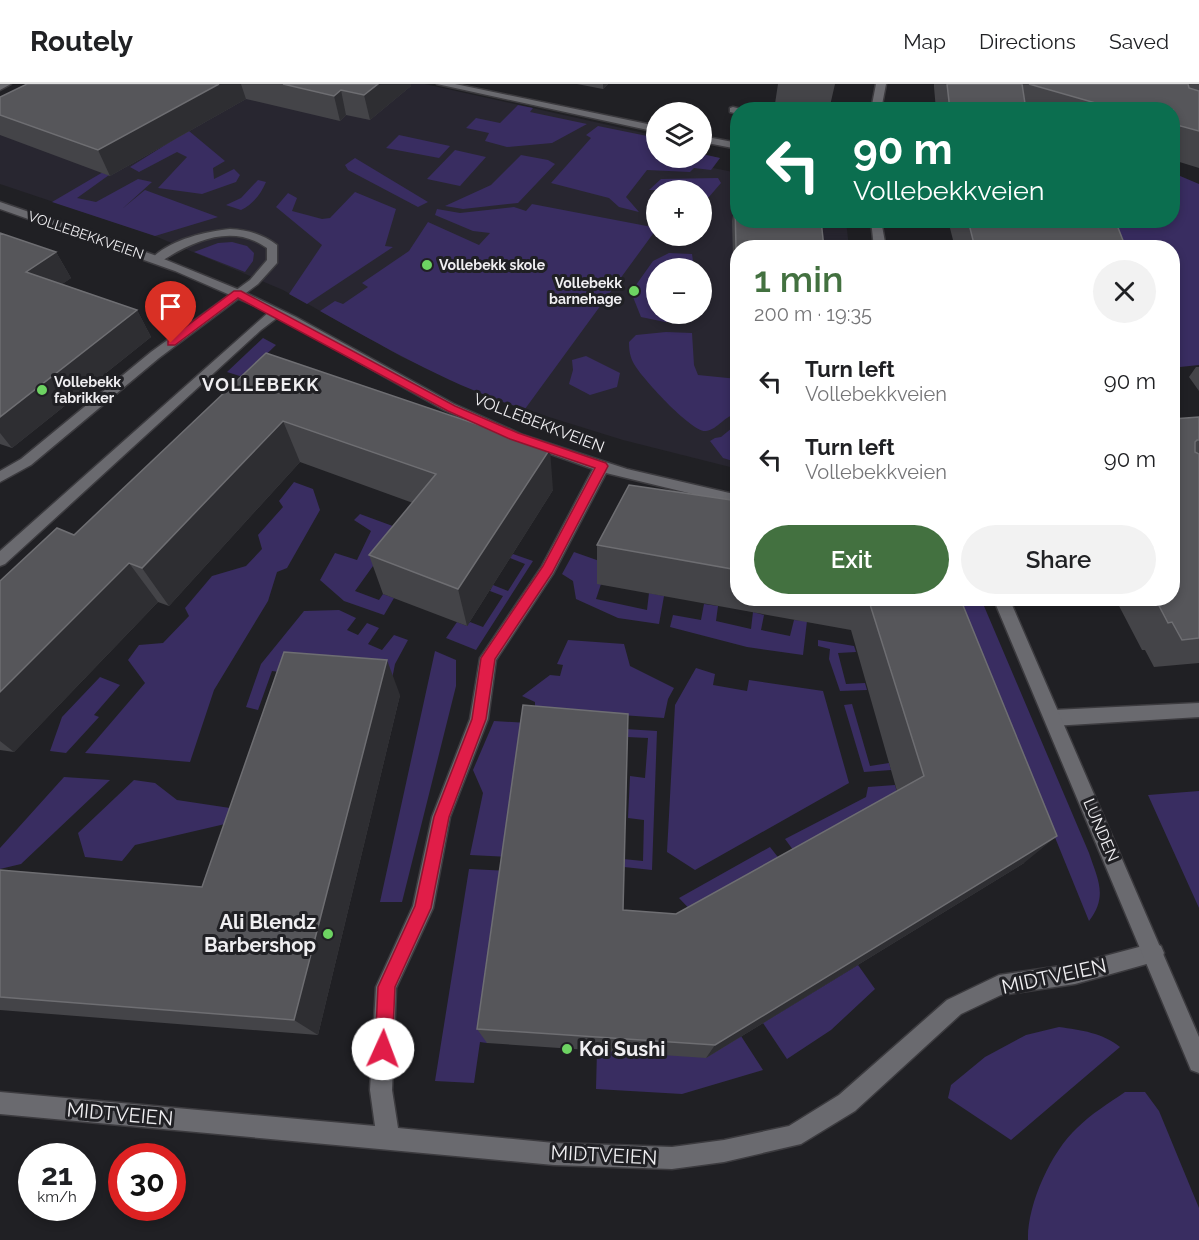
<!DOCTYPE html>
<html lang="en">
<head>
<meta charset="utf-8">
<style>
	:root { --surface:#fff; --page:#f2f2f2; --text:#202124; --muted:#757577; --line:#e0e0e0; --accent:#437140 }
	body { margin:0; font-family:Raleway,sans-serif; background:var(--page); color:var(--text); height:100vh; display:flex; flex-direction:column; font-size:22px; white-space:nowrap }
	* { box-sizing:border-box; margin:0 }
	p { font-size:20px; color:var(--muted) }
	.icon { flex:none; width:33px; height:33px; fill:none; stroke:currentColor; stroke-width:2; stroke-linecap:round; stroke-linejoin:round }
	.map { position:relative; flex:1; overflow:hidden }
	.sheet { position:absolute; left:730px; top:156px; width:450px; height:366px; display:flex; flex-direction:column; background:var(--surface); border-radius:24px; box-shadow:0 3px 9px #0003 }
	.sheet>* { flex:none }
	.hud { position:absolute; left:730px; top:18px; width:450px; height:126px; border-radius:24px; box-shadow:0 3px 9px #0003; background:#0b6e4f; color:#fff; overflow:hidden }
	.tools { position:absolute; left:646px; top:18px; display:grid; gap:12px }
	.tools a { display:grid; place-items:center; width:66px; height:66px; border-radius:50%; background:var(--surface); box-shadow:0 3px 9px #0003; font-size:30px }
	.speed { position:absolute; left:18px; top:1059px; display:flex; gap:12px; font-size:30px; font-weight:700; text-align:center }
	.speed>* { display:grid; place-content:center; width:78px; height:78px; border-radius:50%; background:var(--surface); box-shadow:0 3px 9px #0003; line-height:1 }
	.speed small { font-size:15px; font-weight:400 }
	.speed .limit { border:9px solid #d22; background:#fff; color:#111 }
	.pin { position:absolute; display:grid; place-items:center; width:51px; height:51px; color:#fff; margin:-62px -26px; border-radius:50% 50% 50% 0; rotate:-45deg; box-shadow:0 0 6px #0007 }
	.pin .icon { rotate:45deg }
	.me { position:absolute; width:66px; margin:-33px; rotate:2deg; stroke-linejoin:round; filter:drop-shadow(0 0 4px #0008) }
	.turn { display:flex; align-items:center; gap:21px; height:126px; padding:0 24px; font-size:27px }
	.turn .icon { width:78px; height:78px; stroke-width:2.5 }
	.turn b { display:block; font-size:42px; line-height:51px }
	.round { display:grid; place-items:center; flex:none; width:63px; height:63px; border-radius:32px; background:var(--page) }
	.summary { display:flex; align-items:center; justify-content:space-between; height:102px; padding:0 24px }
	h1 { font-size:36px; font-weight:600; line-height:45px; color:var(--accent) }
	.button { display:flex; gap:12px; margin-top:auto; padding:12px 24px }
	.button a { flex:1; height:69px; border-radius:36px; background:var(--accent); color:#fff; font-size:24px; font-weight:600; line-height:69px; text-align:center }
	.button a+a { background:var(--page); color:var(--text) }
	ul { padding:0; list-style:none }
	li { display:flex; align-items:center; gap:18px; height:78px; padding:0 24px }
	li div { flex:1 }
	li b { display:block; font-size:22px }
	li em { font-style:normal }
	header { display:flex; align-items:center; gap:36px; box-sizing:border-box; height:84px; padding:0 30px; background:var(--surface); border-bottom:2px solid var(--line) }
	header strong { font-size:28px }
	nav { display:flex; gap:33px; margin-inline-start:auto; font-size:21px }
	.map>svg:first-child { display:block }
	.built { fill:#282630; fill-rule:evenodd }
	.green { fill:#392d61 }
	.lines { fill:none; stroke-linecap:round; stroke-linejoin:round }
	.service-casing { stroke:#3c3b3f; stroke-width:3 }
	.minor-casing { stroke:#3c3b3f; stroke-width:3 }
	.tertiary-casing { stroke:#3c3b3f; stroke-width:3 }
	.service { fill:#6a6a6f; fill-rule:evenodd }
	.minor { fill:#6a6a6f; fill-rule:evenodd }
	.tertiary { fill:#6a6a6f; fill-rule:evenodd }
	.wall { fill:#444448 }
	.shaded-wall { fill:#2e2e32 }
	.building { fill:#56565a; stroke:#6e6e72; stroke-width:1.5 }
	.route { fill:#e11d48; stroke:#92132f; stroke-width:1.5 }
	.poi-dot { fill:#6dd362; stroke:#202024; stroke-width:2 }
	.labels { text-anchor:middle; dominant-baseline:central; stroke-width:6; stroke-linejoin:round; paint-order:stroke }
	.far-street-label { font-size:14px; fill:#efeef1; stroke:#202024 }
	.far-poi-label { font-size:14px; font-weight:bold; fill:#efeef1; stroke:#202024; text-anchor:start }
	.street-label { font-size:16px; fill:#efeef1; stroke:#202024 }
	.far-district-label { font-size:18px; font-weight:bold; letter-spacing:1.5px; fill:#efeef1; stroke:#202024 }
	.near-poi-label { font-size:20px; font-weight:bold; fill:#efeef1; stroke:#202024; text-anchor:end }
	.near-street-label { font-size:20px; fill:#efeef1; stroke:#202024 }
</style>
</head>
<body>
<header>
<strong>Routely</strong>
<nav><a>Map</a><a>Directions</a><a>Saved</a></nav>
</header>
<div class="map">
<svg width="1199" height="1156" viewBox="0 0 1199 1156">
	<rect width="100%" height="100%" fill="#202024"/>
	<!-- built -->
	<path class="built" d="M47 0H425L657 52V74H702V70L720 74 713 84 738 89V136L846 137 849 163 738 164V385L623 356 501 318 402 273 283 206 155 152 0 100V22ZM657 106H702V152H657ZM657 184H702V230H657Z"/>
	<!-- green -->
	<path class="green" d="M518 21 533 24 530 28 587 40 552 59 507 63 485 57 489 49 466 44 476 34 500 39Z
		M183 42 225 77 213 84 214 95 234 85 240 91 236 98 202 110 158 104 187 73 177 68 139 88 130 83 178 53Z
		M598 42 657 54V74H702V70L720 74 711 86 694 84 690 88 647 86 626 113 639 128 619 123 609 114 551 99 591 54 586 51Z
		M399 51 450 62 439 74 386 64Z
		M455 66 486 73 460 102 427 95Z
		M521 71 548 76 555 80 518 119 463 125 445 122 491 101Z
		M355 74 428 118 418 123 348 86 345 81Z
		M110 84 116 86 77 114 96 118 138 95 152 98 122 125 145 106 218 133 155 152 52 118Z
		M1173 89 1199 100V281L1180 283 1173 286V164L1071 163 1061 137 1173 136Z
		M718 94 721 99 702 121V106H649L661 95Z
		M258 96 266 98C261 110 253 120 241 126L226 121 241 114Z
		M355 108 396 125 385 162 393 163 307 220 289 210 322 161 276 123 288 109 297 114 292 127 322 135 330 134Z
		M532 120 652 143 655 147 525 325C453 303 386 264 320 227L335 217 343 220 368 203 362 199 409 167 428 138 479 161 490 149 473 147 435 131 437 125 460 129 514 123 526 127Z
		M232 158 247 162 254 169 253 177 245 188 194 168 218 159Z
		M669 169 692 170 694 184H657V230H690L691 238H665L641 233 631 208 653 177Z
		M666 248 692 249 694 281 698 291 738 295V330C724 331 719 345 706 347 692 349 641 293 634 280 630 273 629 266 629 258L636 251Z
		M263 254 276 261 243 293 227 288Z
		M586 272 620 289 617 303 590 311 569 300 573 286 572 276Z
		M738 339V377L736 378 723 374 710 357 715 354 721 353Z
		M294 398 313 405 320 426 287 484 277 488 268 517 214 606 190 678 85 669 145 599 128 576 139 561 163 559 189 532 185 524 212 492 246 482 262 465 258 451 283 423 279 417Z
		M360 430 409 448 381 484 373 482 355 507 379 516 383 510 394 514 384 531 344 517 320 496 335 469 357 476 371 447 354 436Z
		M574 468 608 480 598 499 601 500 596 515 647 526 649 509 664 512 659 540 618 534 576 515 573 497 562 490Z
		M513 470 533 477 476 566 446 554 457 538 467 542 470 538 483 543 503 512 490 507 493 501 508 507 525 480 510 474Z
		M958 515H981L1089 769C1098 796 1108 812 1089 837Z
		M704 520 718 522 716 537 751 545 753 528 764 531 761 546 790 552 794 536 807 537 803 571 747 563 670 543 673 531 701 536Z
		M339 526 356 534 347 546 358 551 367 539 379 544 368 560 382 566 394 551 408 556 395 580 389 610 305 591 272 587 258 626 246 623 261 580 304 527Z
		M568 556 624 560 630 582 674 604 668 615 664 634 535 625V618L522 612 550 591 560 592 563 581 557 580Z
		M818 556 854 562 856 568 838 569 846 600 865 599 867 606 840 607 829 575 830 565 818 562Z
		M435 567 456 576V602L402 818H380Z
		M696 584 715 590 713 601 747 607 749 596 823 607 849 699 695 786 667 768 675 621Z
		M100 593 120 601 94 631 99 633 66 669 50 667 62 633Z
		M852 620 870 682 889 679 891 686 864 688 844 621Z
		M494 637 657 647 652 786 624 783 623 775 643 777 644 736 628 734 630 692 645 694 648 654 627 653 512 773 470 771 483 709 473 686Z
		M64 693 110 696 21 780 0 785V764Z
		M134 696 155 699 177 716 230 724 225 740 135 761 122 777 85 773 78 749Z
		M895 701 901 722 802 778 785 755 866 713 868 703Z
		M1199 707V824L1148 711Z
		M770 763 788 786 699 835 679 814Z
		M469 785 510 787 487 959 480 958 474 999 435 997Z
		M858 881 875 905 831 946 787 975 763 939Z
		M1059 943C1081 946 1103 949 1120 963L1011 1056 948 1014 951 1001 985 973 1026 951Z
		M741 952 763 986 682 1010 596 1005 597 966Z
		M1125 1008H1145L1159 1027 1199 1124V1156H1028C1027 1121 1051 1068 1077 1044 1091 1030 1109 1019 1125 1008Z"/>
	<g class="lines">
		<defs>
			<path id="service" d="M437 0H455L657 42V48Z
				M733 23 741 25 742 26H738V30L730 28V24Z
				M702 52 738 59V65L702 58Z
				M230 145C248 146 262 150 277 161V179L258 200 159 274 31 381 0 398V387L21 375 151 268 250 196 267 176V164C232 139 193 157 160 178L156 179 150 176C169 156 203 148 230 145Z
				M1199 619V633L1053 642 1047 639 1044 634 1047 629 1053 626Z"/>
			<path id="minor" d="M0 118 154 171 242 207 296 233 454 320 523 351 627 385 738 411V421L606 389 553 490 496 576 488 635 450 733 433 824 396 904 392 1006 398 1044 554 1059 672 1063 724 1056 789 1042 839 1011 947 916 999 891 1075 880 1154 859 1161 862 1164 869 1161 876 1075 900 1001 911 961 930 855 1027 801 1060 724 1078 672 1085 554 1081 0 1030V1008L375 1042 370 1006 376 903 413 822 432 733 470 635 480 574 542 482 593 385 514 357 444 326 278 233 261 246 5 480 0 482V467L269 228 175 187 0 125Z"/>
			<path id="tertiary" d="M0 0H11L0 6Z
				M876 0H886L881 26H871Z
				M871 136H881L886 164H874Z
				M993 514H1009L1199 953V989L1191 986Z"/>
		</defs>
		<!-- service casing -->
		<use href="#service" class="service-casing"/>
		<!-- minor casing -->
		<use href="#minor" class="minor-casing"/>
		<!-- tertiary casing -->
		<use href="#tertiary" class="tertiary-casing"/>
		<!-- service -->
		<use href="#service" class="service"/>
		<!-- minor -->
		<use href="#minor" class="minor"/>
		<!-- tertiary -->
		<use href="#tertiary" class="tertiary"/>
	</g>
	<!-- wall -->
	<path class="wall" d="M27 0H411V2L370 36 346 31 340 37 246 15 110 92 0 51V13Z
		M577 0H608L603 5Z
		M778 0H835L829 26H774Z
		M934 0H1199V84L1173 76V26H936L934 3Z
		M735 120 738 164V288L736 287 732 137Z
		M948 136H1115L1126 164H955Z
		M0 149 56 168 71 194 62 200 137 226 151 253 12 364 0 360Z
		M266 269 553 406 467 542 383 510 369 471 413 419 300 378 169 522 158 518 14 668 0 666V497L74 451Z
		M1196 283H1199V307L1189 293Z
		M1199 333V579L1154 583 1145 566H1142L1118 520 1107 521 1104 514H1173V335Z
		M738 417V514H960L1024 779 706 974 487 959 477 945 676 830 897 707 851 546 597 500V461Z
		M400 611 318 951 0 926V786L202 803Z"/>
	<!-- shaded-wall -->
	<path class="shaded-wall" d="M219 0H241L246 15 110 92 98 66Z
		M378 0H411V2L370 36 364 11Z
		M603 0H608L603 5Z
		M341 6 346 31 340 37 334 12Z
		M56 168 71 194 43 214 26 188Z
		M137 226 151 253 12 364 0 349V333Z
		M283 337 300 378 169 522 142 484Z
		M550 365 553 406 467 542 458 505Z
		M129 479 158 518 14 668 0 657V608Z
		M387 576 400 611 318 951 294 936Z
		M1057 752 1024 779 706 974 715 961Z"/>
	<!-- building -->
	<path class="building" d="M27 0H219L98 66 0 31V13Z
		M283 0H378L364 11 341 6 334 12Z
		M947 0H1022L1026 26H950Z
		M1029 0H1188L1189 4 1199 7V47L1173 40V26H1120Z
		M735 120H738V136H821L824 164H738V252Z
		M968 136H1115L1126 164H975Z
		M0 149 56 168 26 188 137 226 0 333Z
		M266 269 550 365 458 505 369 471 436 390 283 337 142 484 129 479 0 608V497L57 444 74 451Z
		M1199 333V356H1197L1195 358V368L1199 370V554L1182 556 1172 538 1168 539 1155 514H1173V335Z
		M629 401 738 417V486L597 461Z
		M868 514H960L1057 752 715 961 477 945 523 621 628 630 623 826 676 830 924 692Z
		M284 568 387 576 294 936 0 913V786L202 803Z"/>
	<!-- route -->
	<path class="route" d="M234 207H241L455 322 518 349 606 379 608 382 552 489 495 575 486 635 449 733 431 824 395 903 392 965 390 971 383 974 377 971 375 965 378 903 415 822 434 733 472 635 481 574 543 482 595 384 510 355 448 327 238 214 175 261H168V256Z"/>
	<!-- markers -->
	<g class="poi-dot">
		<circle cx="427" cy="181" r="6"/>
		<circle cx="634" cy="207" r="6"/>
		<circle cx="42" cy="306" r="6"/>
		<circle cx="328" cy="850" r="6"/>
		<circle cx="567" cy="965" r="6"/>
	</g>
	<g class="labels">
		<!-- far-street labels -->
		<g class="far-street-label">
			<text transform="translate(86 151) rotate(19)">VOLLEBEKKVEIEN</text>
		</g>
		<!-- far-poi labels -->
		<g class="far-poi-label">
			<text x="439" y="181">Vollebekk skole</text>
			<text x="622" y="199" text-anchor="end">Vollebekk<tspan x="622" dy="16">barnehage</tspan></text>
			<text x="54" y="298">Vollebekk<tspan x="54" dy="16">fabrikker</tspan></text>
		</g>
		<!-- street labels -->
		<g class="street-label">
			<text transform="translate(539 339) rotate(21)">VOLLEBEKKVEIEN</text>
			<text transform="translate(1101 746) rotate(67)">LUNDEN</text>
		</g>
		<!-- far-district labels -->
		<g class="far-district-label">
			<text x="261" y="300">VOLLEBEKK</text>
		</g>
		<!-- near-poi labels -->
		<g class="near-poi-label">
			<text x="316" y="838">Ali Blendz<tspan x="316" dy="23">Barbershop</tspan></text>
			<text x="579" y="965" text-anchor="start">Koi Sushi</text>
		</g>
		<!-- near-street labels -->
		<g class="near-street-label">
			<text transform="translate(1054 892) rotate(-12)">MIDTVEIEN</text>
			<text transform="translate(120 1030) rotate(5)">MIDTVEIEN</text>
			<text transform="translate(604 1071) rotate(3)">MIDTVEIEN</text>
		</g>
	</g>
</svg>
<div class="tools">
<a><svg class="icon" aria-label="layers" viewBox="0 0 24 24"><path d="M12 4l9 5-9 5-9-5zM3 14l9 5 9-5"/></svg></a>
<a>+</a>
<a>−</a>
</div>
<div class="speed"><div>21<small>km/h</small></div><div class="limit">30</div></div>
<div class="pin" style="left:171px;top:259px;background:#d93025"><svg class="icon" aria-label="arrive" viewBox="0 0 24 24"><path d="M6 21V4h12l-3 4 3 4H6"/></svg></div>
<svg class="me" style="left:383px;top:965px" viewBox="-20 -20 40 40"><circle r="19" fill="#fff"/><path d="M0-13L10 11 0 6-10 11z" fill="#e11d48"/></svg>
<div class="hud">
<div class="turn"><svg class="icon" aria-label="left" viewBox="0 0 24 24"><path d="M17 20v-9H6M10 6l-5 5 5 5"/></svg><div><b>90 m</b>Vollebekkveien</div></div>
</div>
<section class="sheet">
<div class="summary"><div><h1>1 min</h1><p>200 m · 19:35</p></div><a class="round"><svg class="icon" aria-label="close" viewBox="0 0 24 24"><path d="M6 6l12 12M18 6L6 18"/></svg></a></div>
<ul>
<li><svg class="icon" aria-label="left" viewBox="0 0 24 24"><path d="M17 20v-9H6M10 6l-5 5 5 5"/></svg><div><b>Turn left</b><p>Vollebekkveien</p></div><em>90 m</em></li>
<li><svg class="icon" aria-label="left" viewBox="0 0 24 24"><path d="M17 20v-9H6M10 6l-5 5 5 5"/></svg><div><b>Turn left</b><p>Vollebekkveien</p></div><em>90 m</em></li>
</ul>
<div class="button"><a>Exit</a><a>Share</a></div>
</section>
</div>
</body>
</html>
